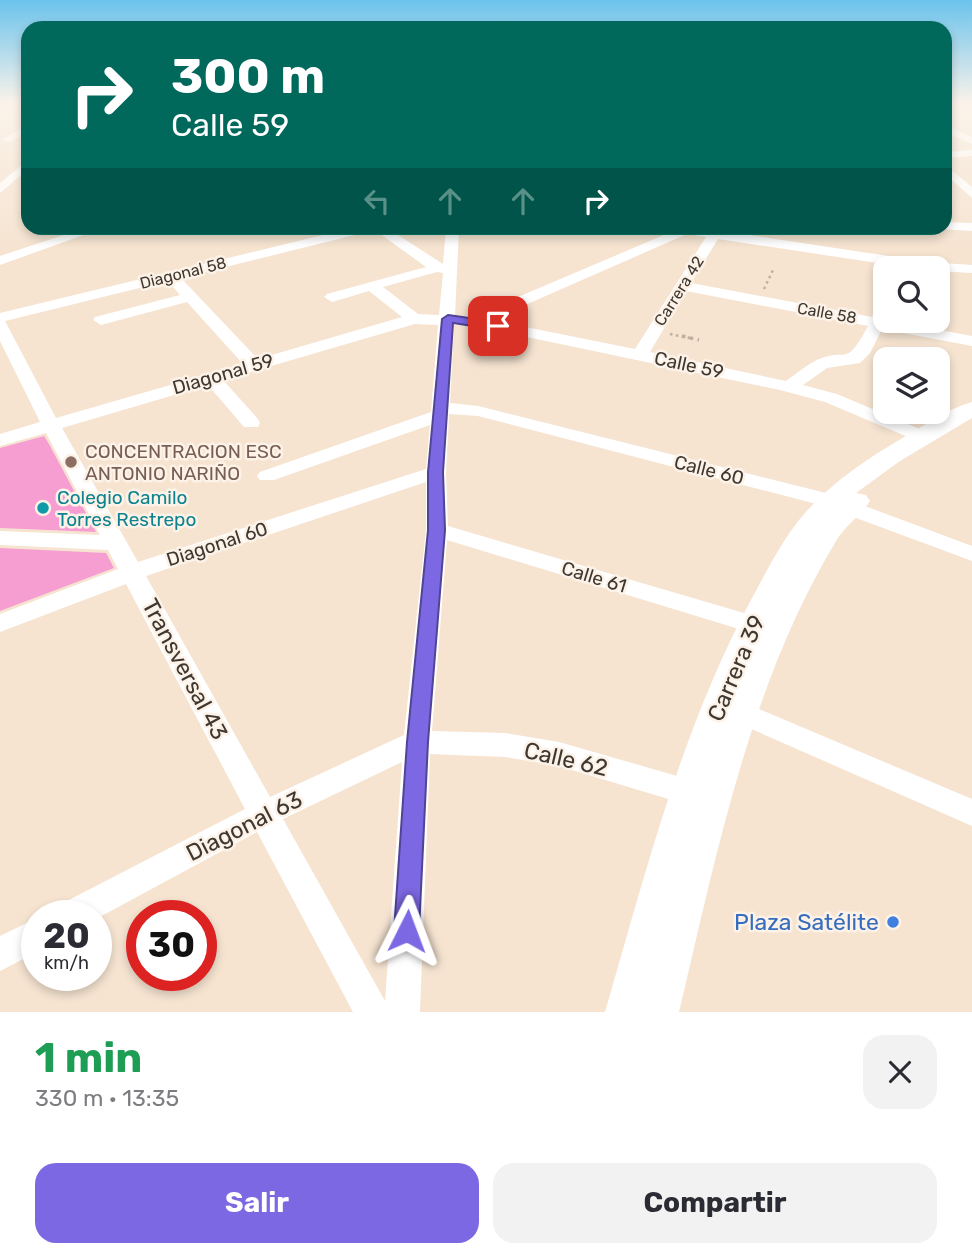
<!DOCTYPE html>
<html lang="es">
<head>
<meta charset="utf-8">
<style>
	:root { --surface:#fff; --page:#f2f2f3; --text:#2b2b33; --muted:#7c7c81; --accent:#7d68e3 }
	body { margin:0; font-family:Rubik,sans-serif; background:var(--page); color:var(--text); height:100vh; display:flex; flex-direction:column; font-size:26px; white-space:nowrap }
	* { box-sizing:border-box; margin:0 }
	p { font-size:23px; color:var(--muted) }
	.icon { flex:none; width:38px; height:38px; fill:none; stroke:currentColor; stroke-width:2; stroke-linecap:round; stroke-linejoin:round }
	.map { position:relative; height:1012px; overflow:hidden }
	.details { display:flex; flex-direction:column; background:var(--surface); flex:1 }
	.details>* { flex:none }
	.hud { position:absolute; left:21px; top:21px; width:931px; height:214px; border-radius:21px; box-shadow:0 4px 10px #0003; background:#00695c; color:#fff; overflow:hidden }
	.tools { position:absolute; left:873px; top:256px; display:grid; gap:14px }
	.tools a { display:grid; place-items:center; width:77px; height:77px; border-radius:14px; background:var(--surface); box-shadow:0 4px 10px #0003; font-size:35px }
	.speed { position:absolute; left:21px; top:900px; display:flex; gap:14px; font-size:35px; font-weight:700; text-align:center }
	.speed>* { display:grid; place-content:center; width:91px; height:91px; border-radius:50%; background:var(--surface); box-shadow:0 4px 10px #0003; line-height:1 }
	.speed small { font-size:18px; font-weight:400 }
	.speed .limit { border:10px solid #d22; background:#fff; color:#111 }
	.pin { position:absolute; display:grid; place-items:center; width:60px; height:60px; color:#fff; margin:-30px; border-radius:14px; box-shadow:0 4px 10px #0006 }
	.me { position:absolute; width:77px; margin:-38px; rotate:3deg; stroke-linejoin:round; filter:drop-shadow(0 0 5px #0008) }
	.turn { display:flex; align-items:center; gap:24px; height:147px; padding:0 35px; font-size:32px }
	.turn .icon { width:91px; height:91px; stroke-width:2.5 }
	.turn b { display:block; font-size:49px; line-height:60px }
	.lanes { display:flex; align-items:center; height:66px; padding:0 35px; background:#0003; justify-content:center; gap:35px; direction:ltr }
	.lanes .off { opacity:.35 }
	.round { display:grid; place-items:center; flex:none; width:74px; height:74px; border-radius:21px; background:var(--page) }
	.overview { display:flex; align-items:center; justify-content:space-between; height:119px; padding:0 35px }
	h1 { font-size:42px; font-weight:700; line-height:52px; color:#1e9e55 }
	.button { display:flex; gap:14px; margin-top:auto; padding:14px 35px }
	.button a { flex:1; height:80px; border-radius:21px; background:var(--accent); color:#fff; font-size:28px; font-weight:700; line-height:80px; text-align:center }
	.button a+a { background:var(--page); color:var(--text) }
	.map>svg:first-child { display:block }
	.building { fill:#f69ed1 }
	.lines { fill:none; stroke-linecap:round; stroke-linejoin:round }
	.path-far1 { stroke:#beb0a0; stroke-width:2.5; stroke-dasharray:2.5 3.5; stroke-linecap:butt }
	.path { stroke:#beb0a0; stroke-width:3.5; stroke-dasharray:3.5 4.5; stroke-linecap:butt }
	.minor { fill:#fff; fill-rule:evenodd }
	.major { fill:#fff; fill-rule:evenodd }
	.route { fill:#7d68e3; stroke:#514494; stroke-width:2 }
	.education-dot { fill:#8d6e63; stroke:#fdf2e7; stroke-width:2.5 }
	.culture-dot { fill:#0f9aa8; stroke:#fdf2e7; stroke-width:2.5 }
	.shop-dot { fill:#3f7fe0; stroke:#fdf2e7; stroke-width:2.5 }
	.labels { text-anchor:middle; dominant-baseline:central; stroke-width:5; stroke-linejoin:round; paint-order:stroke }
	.far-street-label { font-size:16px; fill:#3f3831; stroke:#fdf2e7 }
	.street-label { font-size:19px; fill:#3f3831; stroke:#fdf2e7 }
	.education-label { font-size:19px; fill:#785e54; stroke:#fdf2e7; text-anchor:start }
	.culture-label { font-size:19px; fill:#0d838f; stroke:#fdf2e7; text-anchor:start }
	.near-street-label { font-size:23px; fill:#3f3831; stroke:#fdf2e7 }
	.near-shop-label { font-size:23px; fill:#366cbe; stroke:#fdf2e7; text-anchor:end }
</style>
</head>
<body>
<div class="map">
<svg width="972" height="1012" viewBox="0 0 972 1012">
	<rect width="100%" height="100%" fill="#f6e4d1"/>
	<!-- building -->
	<path class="building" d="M44 436 49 444 96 532 0 528V448Z
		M0 548 106 553 114 568 0 611Z"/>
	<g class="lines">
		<!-- path-far1 -->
		<path class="path-far1" d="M764 289 774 268
			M670 334 690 338"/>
		<!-- path -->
		<path class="path" d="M682 336 699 340"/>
		<!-- minor -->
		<path class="minor" d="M28 104V110L0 111V105Z
			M972 104V109L945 111V105Z
			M28 124V131L10 142 1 140Z
			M945 125 972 137V144L945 132Z
			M972 150V156L945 158V152Z
			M28 160V169L0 193V183Z
			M945 165 972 187V198L945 174Z
			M945 222 972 223V231L940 229 945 228Z
			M85 228H103L0 265V256Z
			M352 228H387L443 264 446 228H459L455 316H473L671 232 666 228 710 230 724 228 723 231 928 262 972 265V273L938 271V268H911L718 239 691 283 872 317 878 298 886 294V320L972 336V346L882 329 870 353 860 363 827 368 803 385 837 394 929 433 932 437 922 443 825 402 780 390 475 326 454 325 450 403 478 406 838 496 972 546V561L824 506 478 416 449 414 446 472 448 526 761 618 764 624 761 630 752 633 447 540 432 731 505 733 559 742 698 782 708 786 713 795 708 804 698 808 559 766 505 757 430 754 420 1012H353L257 832 96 919V915H56L61 904 245 809 126 584 0 632V614L118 569 108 550 0 545V531L100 535 46 433 0 446V434L40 422 0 341V313ZM372 228 426 267 327 294 324 297 332 302 369 291 402 317 258 359 181 278 371 231ZM687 234 706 237 635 349 491 320ZM437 272 443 273 439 315 418 314 383 287ZM168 281 180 295 95 317 93 320 101 325 187 302 243 364 56 418 5 321ZM686 291 868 326C844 371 848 345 815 361 805 366 796 374 786 381L650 352ZM415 324 438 325 431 412 260 472 257 476 260 480H274L430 425 426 469 138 562 62 428 208 385 244 427H258L260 423 258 419 223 380ZM426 482V530L404 735 270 797 146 576ZM402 762 385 1001 283 819Z
			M740 701 972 799V826L731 720 727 712 731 704Z
			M37 918V952L0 971V936Z"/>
		<!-- major -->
		<path class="major" d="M972 402V418L900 461 856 493 866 495 870 501C860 516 845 526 836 541 750 684 717 852 679 1012H605C646 871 682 728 752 598 768 569 783 538 805 513 833 481 870 457 906 436 927 424 949 408 972 402Z"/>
	</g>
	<!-- sky -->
	<linearGradient id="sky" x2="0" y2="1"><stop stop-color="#6bc3ec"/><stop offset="0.42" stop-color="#fbf3ea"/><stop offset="1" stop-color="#fbf3ea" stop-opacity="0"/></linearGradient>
	<rect width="972" height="246" fill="url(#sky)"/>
	<!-- route -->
	<path class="route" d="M448 315 498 322 504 326 498 330 453 323 443 472 445 530 428 742 419 931 415 940 407 943 398 940 394 931 407 742 428 530V472L442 319Z"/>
	<!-- markers -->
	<circle class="education-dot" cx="71" cy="462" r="7"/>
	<circle class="culture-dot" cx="43" cy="508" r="7"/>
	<circle class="shop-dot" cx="893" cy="922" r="7"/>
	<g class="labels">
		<!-- far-street labels -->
		<g class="far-street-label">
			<text transform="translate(183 273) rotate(-14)">Diagonal 58</text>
			<text transform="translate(679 291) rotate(-58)">Carrera 42</text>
			<text transform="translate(827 313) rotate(10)">Calle 58</text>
		</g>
		<!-- street labels -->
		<g class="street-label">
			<text transform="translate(689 365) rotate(12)">Calle 59</text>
			<text transform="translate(223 374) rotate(-16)">Diagonal 59</text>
			<text transform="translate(709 470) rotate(14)">Calle 60</text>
			<text transform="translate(217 544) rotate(-18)">Diagonal 60</text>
			<text transform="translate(594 577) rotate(17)">Calle 61</text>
		</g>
		<!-- education labels -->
		<g class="education-label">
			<text x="85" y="451">CONCENTRACION ESC<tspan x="85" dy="22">ANTONIO NARIÑO</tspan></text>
		</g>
		<!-- culture labels -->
		<g class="culture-label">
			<text x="57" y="497">Colegio Camilo<tspan x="57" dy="22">Torres Restrepo</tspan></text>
		</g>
		<!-- near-street labels -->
		<g class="near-street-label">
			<text transform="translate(736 668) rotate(-67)">Carrera 39</text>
			<text transform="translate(185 669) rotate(62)">Transversal 43</text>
			<text transform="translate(566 759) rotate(13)">Calle 62</text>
			<text transform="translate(244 826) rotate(-27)">Diagonal 63</text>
		</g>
		<!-- near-shop labels -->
		<g class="near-shop-label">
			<text x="879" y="922">Plaza Satélite</text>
		</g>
	</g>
</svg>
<div class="tools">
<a><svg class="icon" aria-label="search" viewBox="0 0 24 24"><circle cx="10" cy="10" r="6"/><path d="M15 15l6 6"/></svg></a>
<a><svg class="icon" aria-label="layers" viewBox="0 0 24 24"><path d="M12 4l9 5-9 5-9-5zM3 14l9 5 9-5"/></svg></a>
</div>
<div class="speed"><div>20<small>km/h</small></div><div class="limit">30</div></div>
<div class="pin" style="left:498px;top:326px;background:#d93025"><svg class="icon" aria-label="arrive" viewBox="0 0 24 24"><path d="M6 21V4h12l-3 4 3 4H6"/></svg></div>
<svg class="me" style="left:407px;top:931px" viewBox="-20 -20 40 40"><path d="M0-17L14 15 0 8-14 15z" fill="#7d68e3" stroke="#fff" stroke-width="4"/></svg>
<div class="hud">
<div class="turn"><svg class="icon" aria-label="right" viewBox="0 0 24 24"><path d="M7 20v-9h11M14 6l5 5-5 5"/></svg><div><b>300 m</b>Calle 59</div></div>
<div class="lanes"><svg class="icon off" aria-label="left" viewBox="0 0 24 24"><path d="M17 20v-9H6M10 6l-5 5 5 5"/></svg><svg class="icon off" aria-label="ahead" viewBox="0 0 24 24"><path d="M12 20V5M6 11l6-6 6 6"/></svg><svg class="icon off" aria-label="ahead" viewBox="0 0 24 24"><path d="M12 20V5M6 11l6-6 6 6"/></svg><svg class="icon" aria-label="right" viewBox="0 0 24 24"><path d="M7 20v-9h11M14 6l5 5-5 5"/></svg></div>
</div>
</div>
<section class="details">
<div class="overview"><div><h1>1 min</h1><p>330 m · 13:35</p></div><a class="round"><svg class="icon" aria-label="close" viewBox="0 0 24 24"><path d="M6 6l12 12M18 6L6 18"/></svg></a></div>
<div class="button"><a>Salir</a><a>Compartir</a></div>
</section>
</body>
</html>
